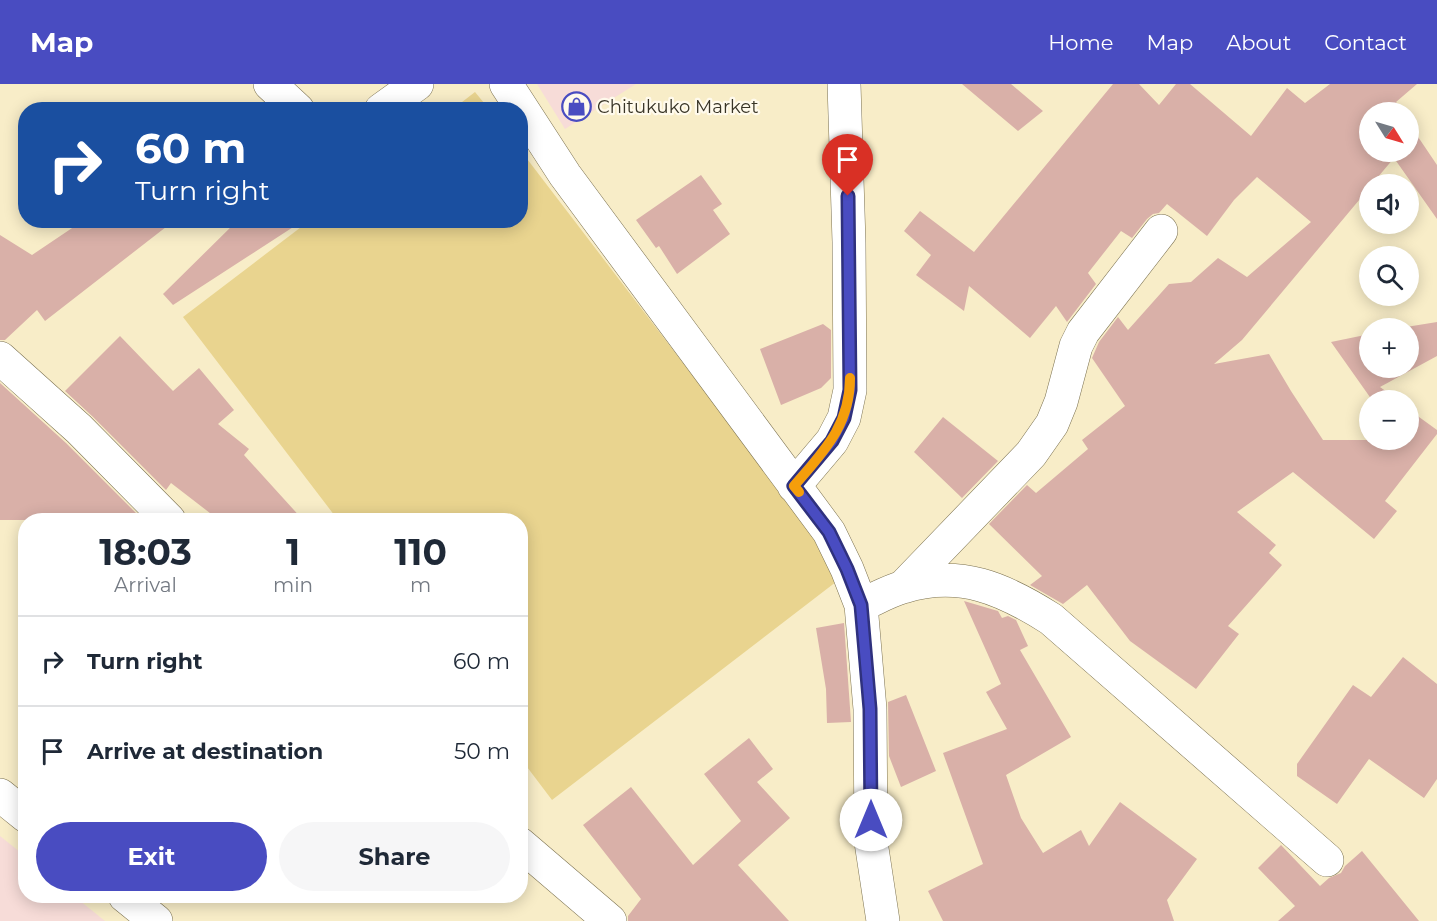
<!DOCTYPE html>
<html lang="en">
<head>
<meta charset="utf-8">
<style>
	:root { --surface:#fff; --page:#f6f6f7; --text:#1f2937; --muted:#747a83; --line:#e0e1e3; --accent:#494cc1 }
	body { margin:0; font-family:Montserrat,sans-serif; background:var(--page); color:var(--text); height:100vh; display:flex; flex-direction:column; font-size:22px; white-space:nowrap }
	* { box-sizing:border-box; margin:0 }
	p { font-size:20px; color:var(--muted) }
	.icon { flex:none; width:33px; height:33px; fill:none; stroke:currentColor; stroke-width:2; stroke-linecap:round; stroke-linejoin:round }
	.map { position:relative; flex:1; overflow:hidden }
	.panel { position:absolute; left:18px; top:429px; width:510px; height:390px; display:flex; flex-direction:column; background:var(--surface); border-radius:24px; box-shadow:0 3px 15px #0003 }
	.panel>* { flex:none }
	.banner { position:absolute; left:18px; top:18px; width:510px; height:126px; border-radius:24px; box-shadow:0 3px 15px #0003; background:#1a4fa0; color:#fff; overflow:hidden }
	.needle { width:39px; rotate:127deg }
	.fabs { position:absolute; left:1359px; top:18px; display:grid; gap:12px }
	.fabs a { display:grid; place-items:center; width:60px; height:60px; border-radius:50%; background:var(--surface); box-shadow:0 3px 15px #0003; font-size:30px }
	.pin { position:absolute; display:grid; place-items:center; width:51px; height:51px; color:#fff; margin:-62px -26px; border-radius:50% 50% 50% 0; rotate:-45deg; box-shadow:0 0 6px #0007 }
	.pin .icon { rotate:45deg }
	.me { position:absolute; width:66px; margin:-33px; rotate:0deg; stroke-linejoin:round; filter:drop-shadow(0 0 4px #0008) }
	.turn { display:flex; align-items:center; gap:21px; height:126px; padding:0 18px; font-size:27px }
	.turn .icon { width:78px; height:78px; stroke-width:2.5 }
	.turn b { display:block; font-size:42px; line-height:51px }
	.eta { display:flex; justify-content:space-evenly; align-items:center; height:102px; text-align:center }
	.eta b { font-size:36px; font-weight:700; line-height:42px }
	.primary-button { display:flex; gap:12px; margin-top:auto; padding:12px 18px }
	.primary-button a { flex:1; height:69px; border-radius:36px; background:var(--accent); color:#fff; font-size:24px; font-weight:700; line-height:69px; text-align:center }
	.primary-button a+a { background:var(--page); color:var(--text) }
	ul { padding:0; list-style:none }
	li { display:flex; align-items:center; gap:18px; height:90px; padding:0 18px; border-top:2px solid var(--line) }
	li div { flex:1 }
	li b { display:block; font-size:22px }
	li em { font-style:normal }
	header { display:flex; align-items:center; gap:36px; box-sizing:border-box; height:84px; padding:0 30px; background:var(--accent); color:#fff }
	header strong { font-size:28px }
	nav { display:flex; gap:33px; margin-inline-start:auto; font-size:21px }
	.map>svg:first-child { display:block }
	.commercial { fill:#f7dcd8 }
	.green { fill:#e9d48f }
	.building { fill:#d9b0a8 }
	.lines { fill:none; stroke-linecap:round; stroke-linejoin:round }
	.minor-casing { stroke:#7c7251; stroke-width:34 }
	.minor { stroke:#fff; stroke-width:33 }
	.route-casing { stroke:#2f317d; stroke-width:15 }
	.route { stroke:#494cc1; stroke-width:10 }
	.slow { stroke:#f59e0b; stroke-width:10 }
	.labels { text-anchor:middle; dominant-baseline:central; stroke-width:4.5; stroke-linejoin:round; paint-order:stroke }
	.poi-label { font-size:18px; fill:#383426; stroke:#fffaec; text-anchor:start }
</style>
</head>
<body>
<header>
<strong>Map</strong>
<nav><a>Home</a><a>Map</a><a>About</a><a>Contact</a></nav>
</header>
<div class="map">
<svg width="1437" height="837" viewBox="0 0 1437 837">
	<rect width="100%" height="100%" fill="#f8edc8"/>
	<!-- commercial -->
	<path class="commercial" d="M537 0H636L565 45Z
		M0 752 25 772 26 812H74L105 837H0Z"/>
	<!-- green -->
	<path class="green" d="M475 8 489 25H453Z
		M521 67 845 491 552 716 521 675 520 436H338L183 233 309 137 520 136Z"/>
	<!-- building -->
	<path class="building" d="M962 0H1011L1043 27 1018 47Z
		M1113 0H1139L1159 21 1176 0H1190L1251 52 1287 4 1305 19 1330 0H1417L1396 18 1402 28H1370V68H1408V38L1437 81V135L1394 74 1372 100H1370V103L1242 256 1214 280 1269 270 1291 307 1323 356H1408V325L1437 346V350L1385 417 1397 427 1374 455 1293 388 1237 428 1276 461 1269 469 1282 481 1228 542 1239 550 1196 605 1130 557 1087 501 1063 520 1030 501 1042 492 989 440 1027 401 1036 409 1088 365 1082 356 1125 322 1092 274 1099 258 1118 233 1128 246 1169 200 1191 198 1218 174 1247 193 1311 138 1257 93 1234 116 1207 152 1167 120 1159 129 1153 130 1147 135 1132 154 1121 147 1088 189 1096 200 1067 238 1056 222 1030 254 969 202 964 227 916 191 931 171 904 147 920 127 974 168Z
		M701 91 722 120 713 126 730 150 677 190 659 162 656 164 636 136Z
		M84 136H175L45 237 37 226 5 256H0V151L32 171Z
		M238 136H304L173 221 163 210Z
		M1437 238V272L1380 303 1398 316H1372L1331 258 1370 250V284H1408V244H1400Z
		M823 240 831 246V294L821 304 781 321 760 265Z
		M120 252 173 307 199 284 234 326 218 340 249 365 244 371 303 436H219L171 399 166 406 92 332 65 307Z
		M0 299 66 359 142 435 141 436H0Z
		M943 333 998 377 962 414 914 368Z
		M964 517 998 527 1002 534 1008 532 1016 536 1028 562 1020 566 1071 653 1006 691 1021 734 1043 769 1081 746 1089 762 1120 718 1197 775 1167 816 1174 837H943L928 807 983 780 943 669 1007 645 986 608 1001 600Z
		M844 539 851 638 827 639 826 605 816 544Z
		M1403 573 1437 600V695L1424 714 1369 675 1337 720 1297 692V680L1353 601 1371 613Z
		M906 611 936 687 901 703 889 672 888 618Z
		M749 654 773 685 757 698 790 734 738 781 789 837H628V832L641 815 583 741 631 703 693 781 741 737 704 690Z
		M1281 761 1320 802 1329 794 1341 789 1345 782 1362 767 1419 837H1278L1295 822 1258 784Z"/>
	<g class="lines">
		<defs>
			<path id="minor" d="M270 0 298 26
				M506 0 565 91 829 448 847 485 861 521 870 625 871 758 883 837
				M381 26 417 0
				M0 274 79 345 169 436
				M794 402 832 357 844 334 850 306 849 158 844 0
				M903 503 1031 370 1052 340 1061 318 1076 262 1083 248 1161 147
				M861 521C875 515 889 507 903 503 960 485 1004 505 1051 535L1327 776
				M0 711 26 732
				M520 760 610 837
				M125 812 156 837"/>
		</defs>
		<!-- minor casing -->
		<use href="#minor" class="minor-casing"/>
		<!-- minor -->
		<use href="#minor" class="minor"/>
	</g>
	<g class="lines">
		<defs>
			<path id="route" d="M848 112 850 306 844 334 832 357 794 402 829 448 847 485 861 521 870 625 871 736"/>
		</defs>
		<!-- route casing -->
		<use href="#route" class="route-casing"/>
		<!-- route -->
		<use href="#route" class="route"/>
		<!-- slow -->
		<path class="slow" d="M799 408 794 402C823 368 850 342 850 294"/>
	</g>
	<!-- icons -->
	<defs>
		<symbol id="shop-ring" viewBox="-11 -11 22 22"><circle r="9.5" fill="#fffaec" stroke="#494cc1" stroke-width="1.5"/><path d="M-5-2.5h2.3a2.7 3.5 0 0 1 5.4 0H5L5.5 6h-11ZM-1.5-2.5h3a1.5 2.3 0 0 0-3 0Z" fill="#494cc1"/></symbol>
	</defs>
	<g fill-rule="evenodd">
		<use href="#shop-ring" x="560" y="6" width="33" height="33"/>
	</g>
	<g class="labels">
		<!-- poi labels -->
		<g class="poi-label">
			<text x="597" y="23">Chitukuko Market</text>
		</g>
	</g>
</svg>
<div class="fabs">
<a><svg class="needle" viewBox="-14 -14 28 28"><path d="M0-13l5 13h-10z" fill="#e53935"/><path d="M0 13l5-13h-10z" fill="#747a83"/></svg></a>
<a><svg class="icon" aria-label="sound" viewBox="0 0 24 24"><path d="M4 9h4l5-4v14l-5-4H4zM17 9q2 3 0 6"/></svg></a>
<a><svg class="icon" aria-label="search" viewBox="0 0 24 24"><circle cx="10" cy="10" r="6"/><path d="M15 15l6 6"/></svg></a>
<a>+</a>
<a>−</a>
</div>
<div class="pin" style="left:848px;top:112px;background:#d93025"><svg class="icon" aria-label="arrive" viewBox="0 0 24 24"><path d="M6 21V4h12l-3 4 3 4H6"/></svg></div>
<svg class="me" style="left:871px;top:736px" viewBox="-20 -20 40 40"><circle r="19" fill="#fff"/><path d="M0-13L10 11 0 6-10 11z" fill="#494cc1"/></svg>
<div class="banner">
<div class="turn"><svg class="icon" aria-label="right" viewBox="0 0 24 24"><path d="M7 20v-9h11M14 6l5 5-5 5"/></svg><div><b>60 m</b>Turn right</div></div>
</div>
<section class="panel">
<div class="eta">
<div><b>18:03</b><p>Arrival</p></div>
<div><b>1</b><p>min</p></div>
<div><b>110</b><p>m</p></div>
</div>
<ul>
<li><svg class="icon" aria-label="right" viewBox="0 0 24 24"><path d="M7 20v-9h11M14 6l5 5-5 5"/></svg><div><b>Turn right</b></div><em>60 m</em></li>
<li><svg class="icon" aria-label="arrive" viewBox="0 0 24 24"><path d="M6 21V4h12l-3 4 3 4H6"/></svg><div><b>Arrive at destination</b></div><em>50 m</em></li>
</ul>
<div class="primary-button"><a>Exit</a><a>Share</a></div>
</section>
</div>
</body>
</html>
